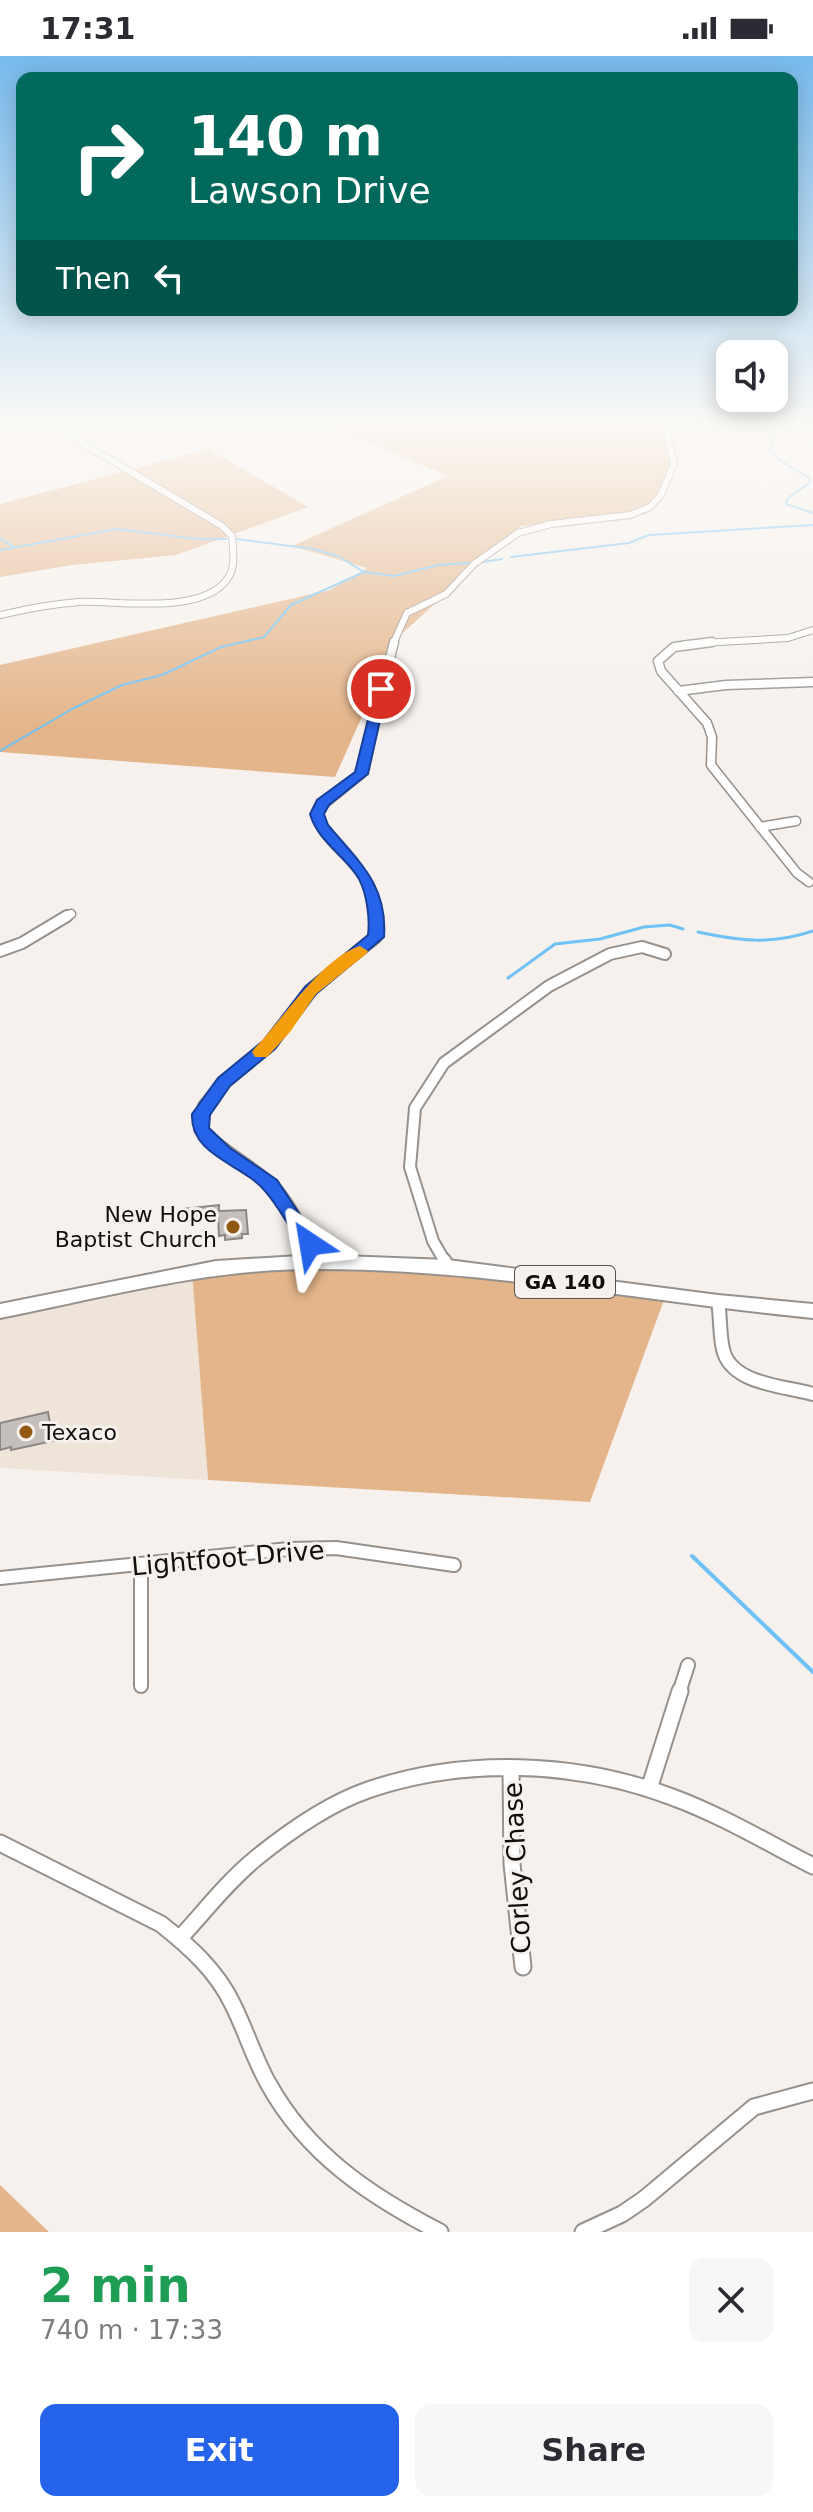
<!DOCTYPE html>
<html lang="en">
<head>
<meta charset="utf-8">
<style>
	:root { --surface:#fff; --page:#f7f7f7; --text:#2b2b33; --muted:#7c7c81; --accent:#2563eb }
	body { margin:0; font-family:"DejaVu Sans",sans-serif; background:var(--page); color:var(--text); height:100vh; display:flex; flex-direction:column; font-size:30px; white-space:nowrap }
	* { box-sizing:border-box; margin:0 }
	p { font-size:26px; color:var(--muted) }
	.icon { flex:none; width:44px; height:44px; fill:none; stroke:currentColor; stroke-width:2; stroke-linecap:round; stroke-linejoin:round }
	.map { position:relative; height:2176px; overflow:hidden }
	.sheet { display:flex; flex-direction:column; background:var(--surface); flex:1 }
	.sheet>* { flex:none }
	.guide { position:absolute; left:16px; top:16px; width:782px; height:244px; border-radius:16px; box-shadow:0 4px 20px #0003; background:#00695c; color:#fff; overflow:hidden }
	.controls { position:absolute; left:716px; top:284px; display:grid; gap:16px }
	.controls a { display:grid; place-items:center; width:72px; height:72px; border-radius:16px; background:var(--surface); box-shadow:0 4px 20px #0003; font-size:40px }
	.pin { position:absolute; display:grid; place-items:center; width:68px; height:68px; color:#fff; margin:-34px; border:4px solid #fff; border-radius:50%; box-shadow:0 2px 8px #0007 }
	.me { position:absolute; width:88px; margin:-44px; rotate:327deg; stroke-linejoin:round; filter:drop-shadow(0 0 6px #0008) }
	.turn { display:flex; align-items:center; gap:28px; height:168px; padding:0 40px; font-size:36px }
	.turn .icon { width:104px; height:104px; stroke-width:2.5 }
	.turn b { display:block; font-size:56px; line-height:68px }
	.then { display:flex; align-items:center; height:76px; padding:0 40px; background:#0003; gap:16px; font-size:30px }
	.round { display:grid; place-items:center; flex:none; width:84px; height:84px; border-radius:16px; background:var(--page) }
	.headline { display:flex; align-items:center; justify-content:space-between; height:136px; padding:0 40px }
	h1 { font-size:48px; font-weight:800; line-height:60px; color:#1e9e55 }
	.button { display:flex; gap:16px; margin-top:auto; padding:16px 40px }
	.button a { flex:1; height:92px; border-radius:16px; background:var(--accent); color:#fff; font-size:32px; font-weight:800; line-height:92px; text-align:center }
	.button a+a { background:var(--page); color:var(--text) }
	.status { display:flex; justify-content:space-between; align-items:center; height:56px; padding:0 40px; background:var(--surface); direction:ltr }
	.status svg { height:22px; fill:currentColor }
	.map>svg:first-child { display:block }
	.built { fill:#efe4da }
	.green { fill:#e4b58a }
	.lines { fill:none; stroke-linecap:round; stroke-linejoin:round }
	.stream-far2 { stroke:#6ec2f5; stroke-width:2 }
	.stream-far1 { stroke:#6ec2f5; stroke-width:3 }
	.stream { stroke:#6ec2f5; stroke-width:4 }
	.building { fill:#c4bfbb; stroke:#8d8884; stroke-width:2 }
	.street-far4-casing { stroke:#96918d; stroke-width:8 }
	.street-far3-casing { stroke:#96918d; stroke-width:11 }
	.street-far2-casing { stroke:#96918d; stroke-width:14 }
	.street-far1-casing { stroke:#96918d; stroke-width:16 }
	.street-casing { stroke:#96918d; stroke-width:19 }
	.primary-casing { stroke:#96918d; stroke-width:4 }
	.street-far4 { stroke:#fff; stroke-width:6 }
	.street-far3 { stroke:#fff; stroke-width:8 }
	.street-far2 { stroke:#fff; stroke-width:10 }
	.street-far1 { stroke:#fff; stroke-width:12 }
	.street { stroke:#fff; stroke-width:15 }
	.primary { fill:#fff; fill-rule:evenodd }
	.route { fill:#2563eb; stroke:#184099; stroke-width:2 }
	.slow { fill:#f59e0b }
	.poi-dot { fill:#905810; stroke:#f6f1ec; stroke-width:3 }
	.labels { text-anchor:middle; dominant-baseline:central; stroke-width:6; stroke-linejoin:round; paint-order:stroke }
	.shield { fill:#f6f1ec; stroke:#565351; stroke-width:2 }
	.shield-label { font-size:20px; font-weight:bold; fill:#110f0e }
	.poi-label { font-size:22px; fill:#110f0e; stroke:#f6f1ec; text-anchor:end }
	.near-street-label { font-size:26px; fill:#110f0e; stroke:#f6f1ec }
</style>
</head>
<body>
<div class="status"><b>17:31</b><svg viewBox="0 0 49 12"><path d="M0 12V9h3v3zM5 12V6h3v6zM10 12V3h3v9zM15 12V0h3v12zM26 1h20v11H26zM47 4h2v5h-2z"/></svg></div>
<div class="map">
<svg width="813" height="2176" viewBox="0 0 813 2176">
	<rect width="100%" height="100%" fill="#f6f1ec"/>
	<!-- built -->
	<path class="built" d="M192 1216 208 1424 0 1412V1259Z"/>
	<!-- green -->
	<path class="green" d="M325 368H679L660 370 676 412 646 458 521 470 397 582 335 721 0 696V609L330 534 367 512 292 490 448 420Z
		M209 393 308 451 176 499 72 509 0 521V448Z
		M266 1201H328L664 1244 590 1446 208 1424 192 1216Z
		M0 2129 49 2176H0Z"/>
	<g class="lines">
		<!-- stream-far2 -->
		<path class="stream-far2" d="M775 368 770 393 778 403 809 422 810 426 787 443 786 448 813 457
			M0 482 15 492
			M237 483 313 493 338 500 364 516 394 520 439 509 470 507
			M0 494 117 473 198 483H226
			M511 501 629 487 649 479 813 469
			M483 506 502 503
			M0 695 72 653 122 629 162 619 221 591 264 581 291 549 364 516"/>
		<!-- stream-far1 -->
		<path class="stream-far1" d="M698 876C740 885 772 889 813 875
			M508 922 555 888 600 883 644 871 670 869 683 873"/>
		<!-- stream -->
		<path class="stream" d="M692 1500 813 1616"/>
	</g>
	<!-- building -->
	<path class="building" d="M219 1149V1155L246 1154 248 1178H242V1182L225 1184V1179L219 1180 218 1161 184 1165 183 1153Z
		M48 1356 53 1385 11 1394V1391L0 1394V1367Z"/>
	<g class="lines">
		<defs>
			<path id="street-far4" d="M0 559C26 553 53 548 79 546 118 544 203 560 228 522 236 511 233 493 232 480L222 470 79 385 60 368
				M393 588 407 557 446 538 474 508 518 477 551 468 630 459 650 451 661 439 674 408 665 368
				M685 588 788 582 813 574"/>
			<path id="street-far3" d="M712 586 674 591 658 605 661 615 707 667 712 681 711 709 797 817 809 826
				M678 635 726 629 813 626
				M760 771 796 765
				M64 862 71 858
				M376 862C375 850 374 836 367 825 352 798 318 786 319 752L361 718 394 586"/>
			<path id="street-far2" d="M0 895 22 887 67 860
				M316 1206C309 1184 286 1141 269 1126 246 1107 221 1094 200 1073L204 1050 224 1026 269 989 310 934 376 881V860
				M445 1206 433 1185 410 1111 415 1052 444 1007 549 930 610 898 642 891 665 898"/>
			<path id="street-far1" d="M444 1204 448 1211
				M718 1246C721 1262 719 1281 724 1297 735 1329 786 1330 813 1338
				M141 1510V1630
				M0 1522 289 1493 336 1492 454 1509
				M679 1637 688 1609"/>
			<path id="street" d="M511 1713 512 1808 523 1911
				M649 1733 680 1635
				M0 1787 161 1868C190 1891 217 1915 233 1949 246 1975 254 2002 268 2027 307 2098 370 2140 440 2176
				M180 1882C205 1855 227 1826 255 1803 288 1776 328 1748 368 1734 464 1701 577 1705 672 1741 721 1759 766 1786 813 1810
				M583 2176 622 2158 644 2143 754 2051 813 2035"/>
			<path id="primary" d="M316 1199 448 1204 718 1239 813 1248V1262C648 1246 484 1213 318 1213 210 1212 105 1241 0 1262V1248L216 1205Z"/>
		</defs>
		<!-- street-far4 casing -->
		<use href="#street-far4" class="street-far4-casing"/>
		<!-- street-far3 casing -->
		<use href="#street-far3" class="street-far3-casing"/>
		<!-- street-far2 casing -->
		<use href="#street-far2" class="street-far2-casing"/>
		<!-- street-far1 casing -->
		<use href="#street-far1" class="street-far1-casing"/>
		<!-- street casing -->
		<use href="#street" class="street-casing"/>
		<!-- primary casing -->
		<use href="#primary" class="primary-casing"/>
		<!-- street-far4 -->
		<use href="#street-far4" class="street-far4"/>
		<!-- street-far3 -->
		<use href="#street-far3" class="street-far3"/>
		<!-- street-far2 -->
		<use href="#street-far2" class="street-far2"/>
		<!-- street-far1 -->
		<use href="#street-far1" class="street-far1"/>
		<!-- street -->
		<use href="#street" class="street"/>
		<!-- primary -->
		<use href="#primary" class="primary"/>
	</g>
	<!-- sky -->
	<linearGradient id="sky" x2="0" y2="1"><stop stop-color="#77baed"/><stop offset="0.55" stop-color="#fbf9f6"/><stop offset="1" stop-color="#fbf9f6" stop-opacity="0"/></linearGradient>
	<rect width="813" height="672" fill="url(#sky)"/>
	<!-- route -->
	<path class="route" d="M376 631 387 633 368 718 329 749 324 758 328 769C358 805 388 829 384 881L316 938 275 993 230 1030 210 1059 209 1072 230 1092 277 1124 319 1188 316 1193H303C291 1174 280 1152 265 1135 243 1108 190 1100 192 1058L218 1022 263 985 305 931 368 879C370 863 367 838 359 823 345 799 318 786 310 758L317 744 355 716Z"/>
	<!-- slow -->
	<path class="slow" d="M360 890 368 895 366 898 316 938 290 976 267 1001H255L252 996 255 992C282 964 323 901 360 890Z"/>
	<!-- markers -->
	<g class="poi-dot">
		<circle cx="233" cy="1171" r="8"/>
		<circle cx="26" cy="1376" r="8"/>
	</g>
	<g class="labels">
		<!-- shield labels -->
		<rect class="shield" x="515" y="1210" width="100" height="32" rx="6"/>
		<g class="shield-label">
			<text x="565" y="1226">GA 140</text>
		</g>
		<!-- poi labels -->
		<g class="poi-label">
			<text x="217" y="1158">New Hope<tspan x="217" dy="25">Baptist Church</tspan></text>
			<text x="42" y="1376" text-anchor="start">Texaco</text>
		</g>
		<!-- near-street labels -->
		<g class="near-street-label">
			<text transform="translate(228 1502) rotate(-5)">Lightfoot Drive</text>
			<text transform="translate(517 1812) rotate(-93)">Corley Chase</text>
		</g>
	</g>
</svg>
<div class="controls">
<a><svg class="icon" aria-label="sound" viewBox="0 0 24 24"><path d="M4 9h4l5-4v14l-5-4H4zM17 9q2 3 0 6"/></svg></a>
</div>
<div class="pin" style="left:381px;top:633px;background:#d93025"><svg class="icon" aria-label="arrive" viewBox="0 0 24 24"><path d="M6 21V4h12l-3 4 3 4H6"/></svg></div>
<svg class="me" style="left:310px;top:1188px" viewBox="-20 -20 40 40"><path d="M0-17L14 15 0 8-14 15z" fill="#2563eb" stroke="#fff" stroke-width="4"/></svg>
<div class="guide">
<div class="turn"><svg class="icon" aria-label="right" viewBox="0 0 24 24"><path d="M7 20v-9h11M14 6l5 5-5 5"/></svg><div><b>140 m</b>Lawson Drive</div></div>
<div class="then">Then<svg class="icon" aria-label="left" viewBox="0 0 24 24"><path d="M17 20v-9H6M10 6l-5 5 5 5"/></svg></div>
</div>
</div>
<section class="sheet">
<div class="headline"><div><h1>2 min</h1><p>740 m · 17:33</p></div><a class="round"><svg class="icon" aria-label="close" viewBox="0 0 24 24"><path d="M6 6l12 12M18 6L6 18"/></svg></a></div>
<div class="button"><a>Exit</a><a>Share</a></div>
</section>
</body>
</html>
